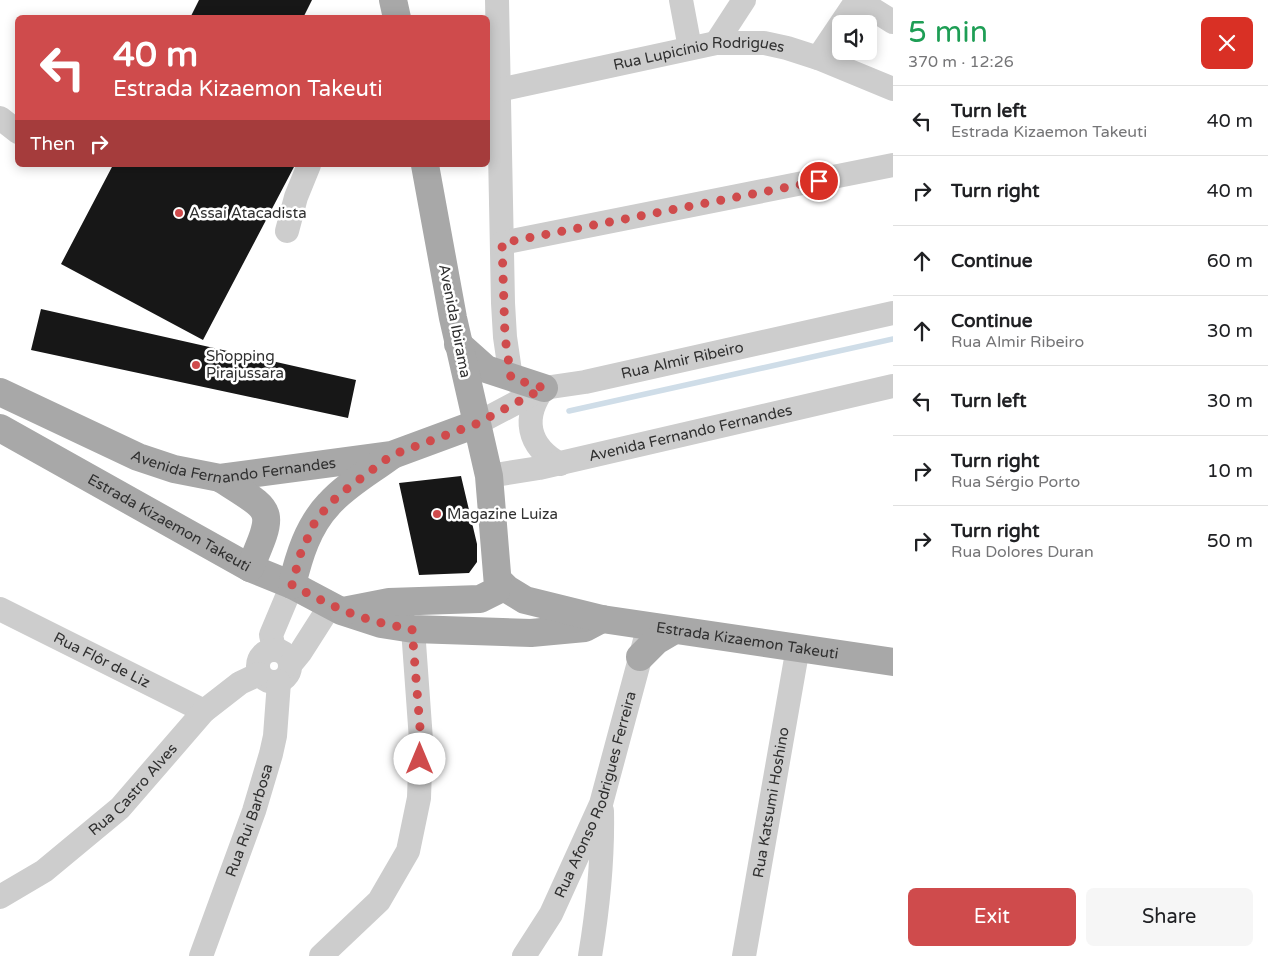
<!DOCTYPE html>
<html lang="en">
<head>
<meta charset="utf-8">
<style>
	:root { --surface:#fff; --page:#f6f6f6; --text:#202124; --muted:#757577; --line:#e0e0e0; --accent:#cf4b4c }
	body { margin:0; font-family:"Varela Round",sans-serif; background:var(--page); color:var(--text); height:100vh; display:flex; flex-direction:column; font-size:19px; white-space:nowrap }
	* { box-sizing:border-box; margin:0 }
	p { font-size:16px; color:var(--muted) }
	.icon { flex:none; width:28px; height:28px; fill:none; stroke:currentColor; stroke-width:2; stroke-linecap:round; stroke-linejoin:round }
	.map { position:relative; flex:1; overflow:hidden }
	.panel { display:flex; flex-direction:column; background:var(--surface); width:375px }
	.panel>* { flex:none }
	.guide { position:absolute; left:15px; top:15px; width:475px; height:152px; border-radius:8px; box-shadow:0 2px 12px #0003; background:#cf4b4c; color:#fff; overflow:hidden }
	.fabs { position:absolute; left:832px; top:15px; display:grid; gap:10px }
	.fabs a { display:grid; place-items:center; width:45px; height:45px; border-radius:8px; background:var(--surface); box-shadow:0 2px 12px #0003; font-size:25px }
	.pin { position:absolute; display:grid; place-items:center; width:42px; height:42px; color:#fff; margin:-21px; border:2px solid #fff; border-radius:50%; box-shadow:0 1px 5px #0007 }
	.me { position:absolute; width:55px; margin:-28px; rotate:0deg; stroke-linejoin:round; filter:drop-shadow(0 0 4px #0008) }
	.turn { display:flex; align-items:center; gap:18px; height:105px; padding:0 15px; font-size:22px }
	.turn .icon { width:65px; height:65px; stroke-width:2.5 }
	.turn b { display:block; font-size:35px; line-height:42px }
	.then { display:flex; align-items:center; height:48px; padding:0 15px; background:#0003; gap:10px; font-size:19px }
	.round { display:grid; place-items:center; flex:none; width:52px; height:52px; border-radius:8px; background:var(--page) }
	.headline { display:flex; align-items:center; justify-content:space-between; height:85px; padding:0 15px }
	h1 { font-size:30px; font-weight:600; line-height:38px; color:#1e9e55 }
	.action { display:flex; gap:10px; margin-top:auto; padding:10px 15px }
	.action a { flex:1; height:58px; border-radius:8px; background:var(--accent); color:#fff; font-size:20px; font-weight:600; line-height:58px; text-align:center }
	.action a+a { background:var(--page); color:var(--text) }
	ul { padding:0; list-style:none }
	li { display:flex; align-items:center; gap:15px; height:70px; padding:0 15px; border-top:1px solid var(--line) }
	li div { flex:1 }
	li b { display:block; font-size:19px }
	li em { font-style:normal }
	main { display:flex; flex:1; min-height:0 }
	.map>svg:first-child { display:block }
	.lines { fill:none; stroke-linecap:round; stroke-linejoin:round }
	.stream { stroke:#cfdde8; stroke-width:5.5 }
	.building { fill:#171717 }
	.minor { stroke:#cdcdcd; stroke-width:24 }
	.major { stroke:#a8a8a8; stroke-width:28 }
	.route { stroke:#cf4b4c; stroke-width:9; stroke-dasharray:0 16.2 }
	.poi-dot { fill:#cf4b4c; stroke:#fff; stroke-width:2 }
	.labels { text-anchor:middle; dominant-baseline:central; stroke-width:5; stroke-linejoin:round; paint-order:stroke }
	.street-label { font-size:15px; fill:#303030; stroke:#fff }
	.poi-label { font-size:15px; fill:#303030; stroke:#fff; text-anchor:start }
</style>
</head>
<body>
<main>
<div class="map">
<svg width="893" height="956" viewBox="0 0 893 956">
	<rect width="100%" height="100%" fill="#fff"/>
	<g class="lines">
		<!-- stream -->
		<path class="stream" d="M569 411 893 339"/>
	</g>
	<!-- building -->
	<path class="building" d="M199 0H312L303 18H190Z
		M113 165H295L203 340 61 264Z
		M41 309 356 380 348 418 31 350Z
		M461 476 477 544V562L469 573 419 575 399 483Z"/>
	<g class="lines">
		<!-- minor -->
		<g class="minor">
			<path d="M497 0 503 303 505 337 511 378"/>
			<path d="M681 0 690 48"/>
			<path d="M858 0 893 22"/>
			<path d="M716 43 744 0"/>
			<path d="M818 58 857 0"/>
			<path id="s1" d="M499 90 716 43H764L787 48 818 58 893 89"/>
			<path d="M0 118 18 132"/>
			<path d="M287 231 296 197 309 165"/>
			<path d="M502 243 893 165"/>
			<path d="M544 388C522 417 527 446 560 464"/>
			<path id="s2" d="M476 424 544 388 585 382 893 313"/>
			<path id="s3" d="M489 476 539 468 893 386"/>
			<path id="s4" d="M0 609 204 711"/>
			<path d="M274 649 271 635 292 585"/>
			<circle cx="274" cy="666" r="16"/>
			<path d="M291 664 300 653 330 606"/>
			<path id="s5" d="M0 897 44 871 120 808 204 711 240 683 259 674"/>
			<path id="s6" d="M201 956 254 811 271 754 275 736 279 682"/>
			<path d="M321 956 379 901 408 851 419 798 421 740 413 629"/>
			<path id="s7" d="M524 956 551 914 601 804 645 640"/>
			<path d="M590 956C598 908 603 860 602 811"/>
			<path id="s8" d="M744 956 798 647"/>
		</g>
		<!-- major -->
		<g class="major">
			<path d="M393 0 397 18"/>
			<path d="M458 344 486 369 544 388"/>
			<path id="s9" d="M0 392 138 457 174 469 220 478 392 455 476 424"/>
			<path id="s10" d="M0 428 250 568 292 585 341 611 381 624 413 629 531 633 585 628 602 619"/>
			<path d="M220 478C274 513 276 507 250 568"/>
			<path id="s11" d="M498 580 507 589 525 600 602 619 893 662"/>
			<path d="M292 585C299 556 308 526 329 504 346 485 371 471 391 456"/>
			<path d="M343 611 389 602 480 599 496 591 498 586 489 476 453 318 425 165"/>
			<path d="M640 657 656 641 673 631"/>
		</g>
	</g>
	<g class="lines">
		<!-- route -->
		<path class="route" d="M420 759 421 740 412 629C362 621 337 609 292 585L300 555 314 524 329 504 348 488 392 455 476 424 544 388 511 378 505 337 502 243 819 181"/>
	</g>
	<!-- markers -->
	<g class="poi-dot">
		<circle cx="179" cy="213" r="5"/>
		<circle cx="196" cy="365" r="5"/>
		<circle cx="437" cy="514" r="5"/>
	</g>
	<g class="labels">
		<!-- street labels -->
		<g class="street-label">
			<text stroke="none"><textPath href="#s1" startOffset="204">Rua Lupicínio Rodrigues</textPath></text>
			<text transform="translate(455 321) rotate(79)">Avenida Ibirama</text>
			<text stroke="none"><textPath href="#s2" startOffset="218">Rua Almir Ribeiro</textPath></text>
			<text stroke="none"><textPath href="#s3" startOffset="206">Avenida Fernando Fernandes</textPath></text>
			<text stroke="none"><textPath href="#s9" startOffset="250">Avenida Fernando Fernandes</textPath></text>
			<text stroke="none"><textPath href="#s10" startOffset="194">Estrada Kizaemon Takeuti</textPath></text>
			<text stroke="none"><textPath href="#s11" startOffset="260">Estrada Kizaemon Takeuti</textPath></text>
			<text stroke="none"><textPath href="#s4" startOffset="114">Rua Flôr de Liz</textPath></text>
			<text stroke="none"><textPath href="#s5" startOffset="172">Rua Castro Alves</textPath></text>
			<text stroke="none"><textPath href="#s7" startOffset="178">Rua Afonso Rodrigues Ferreira</textPath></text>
			<text stroke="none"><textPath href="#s8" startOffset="156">Rua Katsumi Hoshino</textPath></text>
			<text stroke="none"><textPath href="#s6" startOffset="144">Rua Rui Barbosa</textPath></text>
		</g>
		<!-- poi labels -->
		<g class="poi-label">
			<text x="189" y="213">Assaí Atacadista</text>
			<text x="206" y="356">Shopping<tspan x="206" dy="17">Pirajussara</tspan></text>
			<text x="447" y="514">Magazine Luiza</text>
		</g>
	</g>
</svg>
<div class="fabs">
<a><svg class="icon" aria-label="sound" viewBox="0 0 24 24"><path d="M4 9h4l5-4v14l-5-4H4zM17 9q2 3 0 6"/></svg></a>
</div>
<div class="pin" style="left:819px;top:181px;background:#d93025"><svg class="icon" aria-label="arrive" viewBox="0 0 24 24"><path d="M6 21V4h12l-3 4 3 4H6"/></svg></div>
<svg class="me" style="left:420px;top:759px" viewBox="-20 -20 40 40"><circle r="19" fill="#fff"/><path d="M0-13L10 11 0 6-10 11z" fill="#cf4b4c"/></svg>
<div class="guide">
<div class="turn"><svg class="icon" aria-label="left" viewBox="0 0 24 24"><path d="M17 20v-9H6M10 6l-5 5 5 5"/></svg><div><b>40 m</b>Estrada Kizaemon Takeuti</div></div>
<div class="then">Then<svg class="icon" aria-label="right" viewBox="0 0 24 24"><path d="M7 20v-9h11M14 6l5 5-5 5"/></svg></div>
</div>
</div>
<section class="panel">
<div class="headline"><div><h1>5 min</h1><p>370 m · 12:26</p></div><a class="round" style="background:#d93025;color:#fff"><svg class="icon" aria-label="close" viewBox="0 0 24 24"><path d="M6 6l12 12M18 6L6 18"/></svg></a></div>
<ul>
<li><svg class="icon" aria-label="left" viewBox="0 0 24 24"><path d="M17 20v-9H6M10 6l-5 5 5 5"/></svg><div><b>Turn left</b><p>Estrada Kizaemon Takeuti</p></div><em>40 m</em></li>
<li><svg class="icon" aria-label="right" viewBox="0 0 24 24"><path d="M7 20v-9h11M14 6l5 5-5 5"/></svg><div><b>Turn right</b></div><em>40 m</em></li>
<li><svg class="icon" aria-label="ahead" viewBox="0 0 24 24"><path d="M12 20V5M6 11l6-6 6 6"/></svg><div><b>Continue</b></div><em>60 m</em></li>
<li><svg class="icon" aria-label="ahead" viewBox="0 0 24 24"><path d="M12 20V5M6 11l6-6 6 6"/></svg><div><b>Continue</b><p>Rua Almir Ribeiro</p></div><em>30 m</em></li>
<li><svg class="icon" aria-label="left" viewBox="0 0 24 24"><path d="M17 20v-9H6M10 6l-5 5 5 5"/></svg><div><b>Turn left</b></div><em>30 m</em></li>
<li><svg class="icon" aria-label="right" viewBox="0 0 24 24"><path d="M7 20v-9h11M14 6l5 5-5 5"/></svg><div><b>Turn right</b><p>Rua Sérgio Porto</p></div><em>10 m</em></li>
<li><svg class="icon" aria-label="right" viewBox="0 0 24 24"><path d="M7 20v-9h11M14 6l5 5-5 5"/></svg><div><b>Turn right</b><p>Rua Dolores Duran</p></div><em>50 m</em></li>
</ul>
<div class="action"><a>Exit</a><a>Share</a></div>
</section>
</main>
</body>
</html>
